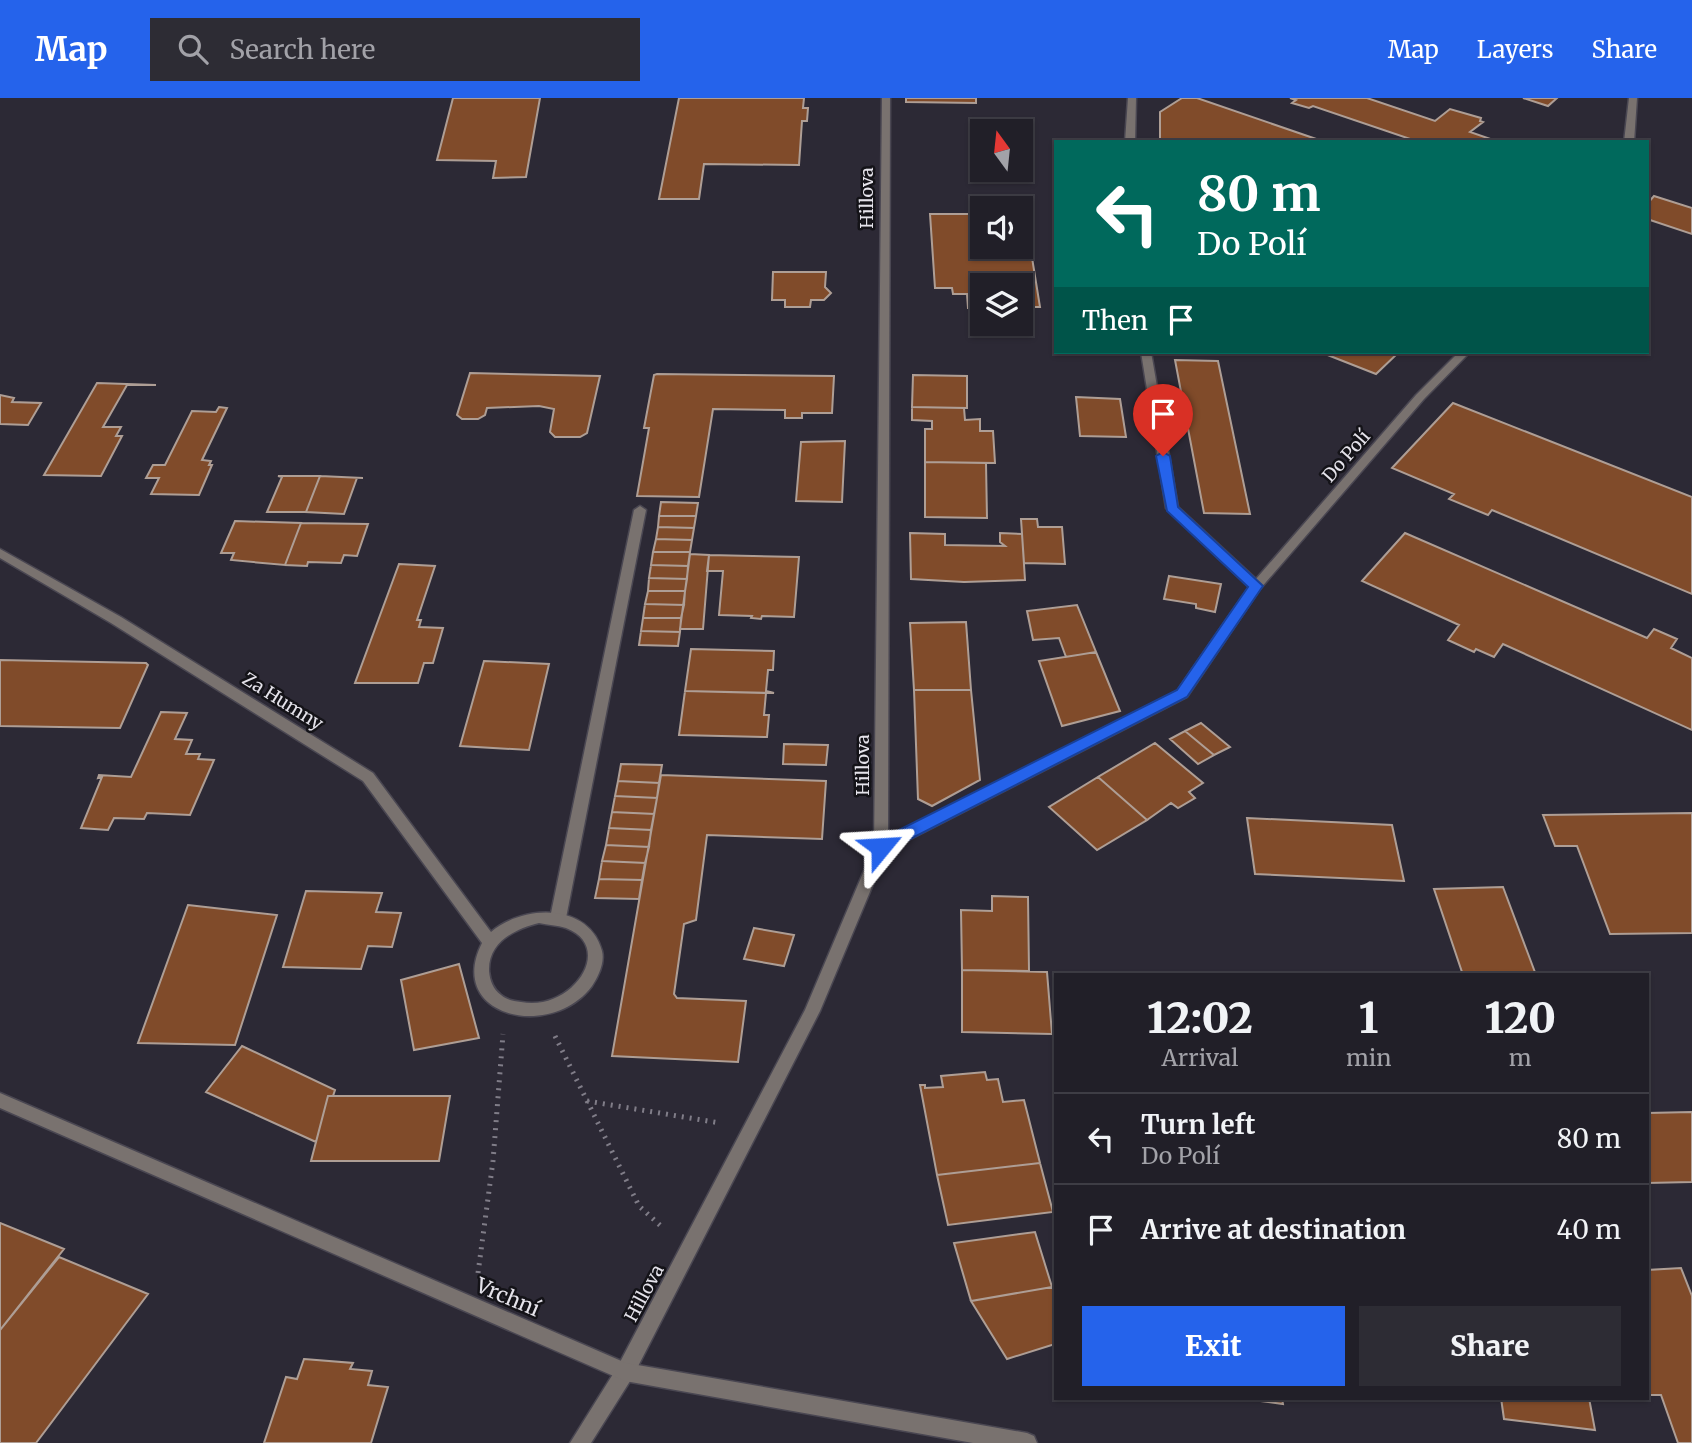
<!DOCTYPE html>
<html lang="en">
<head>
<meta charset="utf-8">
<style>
	:root { --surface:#211f28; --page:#2d2c34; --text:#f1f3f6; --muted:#a2a2a8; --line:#3e3d45; --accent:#2563eb }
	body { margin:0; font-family:Merriweather,serif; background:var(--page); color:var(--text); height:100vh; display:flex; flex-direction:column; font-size:26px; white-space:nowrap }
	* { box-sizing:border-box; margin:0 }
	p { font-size:23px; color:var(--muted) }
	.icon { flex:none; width:38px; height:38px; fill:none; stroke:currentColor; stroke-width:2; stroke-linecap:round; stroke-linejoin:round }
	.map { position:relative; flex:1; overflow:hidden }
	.side { position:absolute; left:1054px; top:875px; width:595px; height:427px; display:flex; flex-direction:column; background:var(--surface); border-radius:0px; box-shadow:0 2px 5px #0004,0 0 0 2px var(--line) }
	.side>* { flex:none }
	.top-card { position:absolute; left:1054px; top:42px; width:595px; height:214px; border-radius:0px; box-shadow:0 2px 5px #0004,0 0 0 2px var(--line); background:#00695c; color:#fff; overflow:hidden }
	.needle { width:46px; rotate:345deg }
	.tools { position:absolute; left:970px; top:21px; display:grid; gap:14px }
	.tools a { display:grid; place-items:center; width:63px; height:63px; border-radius:0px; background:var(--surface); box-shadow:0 2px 5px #0004,0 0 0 2px var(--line); font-size:35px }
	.pin { position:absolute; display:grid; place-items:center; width:60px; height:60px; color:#fff; margin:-72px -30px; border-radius:50% 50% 50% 0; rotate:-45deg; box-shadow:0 0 7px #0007 }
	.pin .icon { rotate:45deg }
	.me { position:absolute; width:77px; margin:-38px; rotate:63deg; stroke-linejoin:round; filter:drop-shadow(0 0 5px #0008) }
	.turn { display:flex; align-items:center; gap:24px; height:147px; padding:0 28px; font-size:32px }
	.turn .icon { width:91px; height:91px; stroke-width:2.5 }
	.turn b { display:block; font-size:49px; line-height:60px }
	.then { display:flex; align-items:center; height:66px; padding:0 28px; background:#0003; gap:14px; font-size:26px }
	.eta { display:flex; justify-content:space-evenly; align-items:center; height:119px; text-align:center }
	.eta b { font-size:42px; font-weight:800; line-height:49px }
	.primary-button { display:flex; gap:14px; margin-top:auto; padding:14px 28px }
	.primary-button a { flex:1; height:80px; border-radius:0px; background:var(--accent); color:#fff; font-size:28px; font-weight:800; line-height:80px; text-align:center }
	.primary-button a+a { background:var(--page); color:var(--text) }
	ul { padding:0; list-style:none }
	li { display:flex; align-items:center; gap:21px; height:91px; padding:0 28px; border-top:2px solid var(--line) }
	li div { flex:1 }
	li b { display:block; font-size:26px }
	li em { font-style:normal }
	header { display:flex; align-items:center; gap:42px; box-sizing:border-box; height:98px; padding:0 35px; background:var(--accent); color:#fff }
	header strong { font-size:33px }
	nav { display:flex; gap:38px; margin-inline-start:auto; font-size:24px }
	.search { width:490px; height:63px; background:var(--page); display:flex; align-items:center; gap:18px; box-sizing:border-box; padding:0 24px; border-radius:0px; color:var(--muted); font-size:26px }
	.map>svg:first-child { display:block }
	.building { fill:#804b2a; stroke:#ae9e95; stroke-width:2; fill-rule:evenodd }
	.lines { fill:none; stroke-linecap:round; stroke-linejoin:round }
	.service-casing { stroke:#4a4752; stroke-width:3 }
	.minor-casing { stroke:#4a4752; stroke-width:3 }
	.tertiary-casing { stroke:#4a4752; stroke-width:3 }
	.path { stroke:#807d88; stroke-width:5; stroke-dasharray:2 6; stroke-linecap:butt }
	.service { fill:#79726f; fill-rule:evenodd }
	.minor { fill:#79726f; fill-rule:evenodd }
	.tertiary { fill:#79726f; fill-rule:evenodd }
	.route { fill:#2563eb; stroke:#184099; stroke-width:2 }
	.labels { text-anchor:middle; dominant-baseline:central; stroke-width:5; stroke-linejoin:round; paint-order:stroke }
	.street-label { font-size:18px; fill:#e5e3eb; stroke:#141318 }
	.near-street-label { font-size:21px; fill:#e5e3eb; stroke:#141318 }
</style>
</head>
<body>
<header>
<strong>Map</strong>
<div class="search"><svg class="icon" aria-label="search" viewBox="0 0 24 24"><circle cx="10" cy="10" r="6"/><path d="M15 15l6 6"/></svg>Search here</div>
<nav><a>Map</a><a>Layers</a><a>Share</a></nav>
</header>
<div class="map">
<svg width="1692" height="1345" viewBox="0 0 1692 1345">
	<rect width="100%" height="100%" fill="#2c2935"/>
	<!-- building -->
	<path class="building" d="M453 0H540L526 79 493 80 496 63 437 62Z
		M679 0H804L803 10H808L807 23H802L799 67 704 66 699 101H659Z
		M906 0H976V5L906 4Z
		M1182 0H1197L1325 44H1160V14Z
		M1290 0H1367L1435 23 1450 11 1481 20 1480 23 1483 24 1470 34 1499 44H1419L1313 8 1309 10 1292 5 1296 2Z
		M1523 0H1557L1548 8Z
		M1654 98 1692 110V136L1647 121V106Z
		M975 104H1023L1040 209H1020V187H982V210H968L967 196H953L952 190H935L930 116H976ZM982 110H1020V149H982Z
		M773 174H826L825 189 831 195 824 202H811L810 209H785V202H772Z
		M1320 254H1399L1376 276Z
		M1175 262 1218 263 1250 416 1204 415Z
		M470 275 600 278 587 335 580 339H555L550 334 554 311 539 308 487 310 485 317 478 321H462L457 317Z
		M657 276 834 278 832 315H802V320H785V312L713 311 699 399 637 398 649 330H644L654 277Z
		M913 277 967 278V310L912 309Z
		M97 285 156 287H127L103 329H121L116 338H122L101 378 44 377Z
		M0 297 14 300 12 304 41 305 28 327 0 326Z
		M1076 299 1120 301 1126 339 1080 338Z
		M1453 305 1692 399V496L1492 412 1488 417 1449 401 1454 396 1392 370Z
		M219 309 227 310 202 362 211 363 209 367H212L199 397 151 396 159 380H146L153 367H165L192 313 216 314Z
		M912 309 964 310 965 322 980 321V333H993L995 365 925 364V331H932V323L912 322Z
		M845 343 842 404 796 403 801 344Z
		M925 364 986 365 987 420 925 419Z
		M278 378H320L306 414H267L282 379Z
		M320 378 363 380H357L344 416 306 414Z
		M661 404 698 405 696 418H659Z
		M659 418H696L694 430 658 429Z
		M1021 421H1037L1038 429H1062L1065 466 1024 465Z
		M235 423 301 425 285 467 231 462 234 455H221Z
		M301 425 368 426 357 458 344 457 341 465 308 464 307 468 285 467Z
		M658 429 694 430 692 442 656 441Z
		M910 435 945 436V447L1005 448 1000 444V435L1022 436 1025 482 964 484 911 481Z
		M1405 435 1647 540 1654 531 1677 541 1671 550 1692 560V632L1503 546 1494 559 1476 551 1474 554 1448 542 1459 527 1362 483Z
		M656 441 692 442 690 454H653Z
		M653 454H690L688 468 651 467Z
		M690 456 709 457 703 531H680Z
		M709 457 799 459 794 519 762 518 761 521 751 520 752 518 719 517 723 473H707Z
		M399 466 435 468 417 522H421L419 529 443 530 433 565H424L418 585H355Z
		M651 467 688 468 687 481 649 480Z
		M1169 478 1221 486 1215 514 1196 510V506L1164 501Z
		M649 480 687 481 685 493H648Z
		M648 493H685L684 507 645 506Z
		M645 506 684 507 681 520H643Z
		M1077 507 1096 554 1066 559 1059 540 1033 542 1027 513Z
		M643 520H681L680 534 641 533Z
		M966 524 971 592H914L910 525Z
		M641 533 680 534 678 548 639 547Z
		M691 551 774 553 773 572H768L766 593 774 595 685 593Z
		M1096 554 1120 613 1062 628 1039 563Z
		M0 562 146 565 148 567 120 630 0 628Z
		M484 563 549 566 529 652 460 648Z
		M914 592H971L980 682 932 708 918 701Z
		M685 593 766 595 764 617H769L767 639 679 637Z
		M161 614 187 615 175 641 192 642 186 656H200L198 661 214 662 190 717 147 715 144 721 114 720 108 732 81 730 102 679 98 680 99 677 131 679Z
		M1201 625 1230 649 1214 657 1185 633Z
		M1185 633 1214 657 1198 666 1170 641Z
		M1155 645 1203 685 1189 694 1195 700 1178 710 1171 705 1147 722 1098 679Z
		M784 646 828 647 826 667 783 666Z
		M621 666 662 667 659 685 618 683Z
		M661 677 826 683 822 741 707 737 696 822 684 826 674 896 677 900 746 903 738 964 612 958Z
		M1098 679 1147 722 1097 752 1049 709Z
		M618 683 659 685 657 700 615 698Z
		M615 698 657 700 654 716 612 714Z
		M612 714 654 716 651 732 609 730Z
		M1692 715V835L1610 836 1577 748H1555L1543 717Z
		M1247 720 1392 727 1404 783 1255 776Z
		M609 730 651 732 649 749 606 747Z
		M606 747 649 749 645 765 602 763Z
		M602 763 645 765 642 782 599 781Z
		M599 781 642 782 639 801 595 800Z
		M1503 789 1536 877H1463L1434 791Z
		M306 793 382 795 376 814 401 815 392 849 368 848 361 871 283 869Z
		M992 798 1028 799 1029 873 962 872 961 812 992 813Z
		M188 807 277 817 235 947 138 945Z
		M754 830 794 837 784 868 744 861Z
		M459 866 479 940 414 952 401 882Z
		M962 872 1047 874 1052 936 962 934Z
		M242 948 335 992 333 998H328L316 1044 206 994Z
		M985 974 987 982 998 981 1003 1004 1024 1002 1040 1065 937 1077 920 987H925V990L943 989 941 978Z
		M328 998H450L439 1063H311Z
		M1692 1014V1084L1647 1085V1015Z
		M1040 1065 1053 1114 948 1127 937 1077Z
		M0 1125 64 1151 0 1232Z
		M1035 1134 1052 1189 971 1203 954 1145Z
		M59 1159 148 1196 36 1345H0V1232Z
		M1681 1170 1692 1198V1345H1678L1661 1297H1647V1172Z
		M1052 1189 1055 1195V1246L1007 1261 971 1203Z
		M304 1261 353 1265 350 1271 372 1273 368 1287 388 1289 371 1345H264L286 1279 297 1281Z
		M1237 1300H1282L1283 1306Z
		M1501 1300H1589L1595 1332 1504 1321Z"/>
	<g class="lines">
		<defs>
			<path id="service" d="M640 408 646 412 566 820 563 824H553L550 820 634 412Z"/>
			<path id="minor" d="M882 0H890L888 739 1177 593 1249 489 1166 410 1141 254H1151L1178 409 1256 481 1416 297 1459 254H1470L1424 301 1260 491 1187 599 887 753 820 913 632 1280 591 1345H570L618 1268 805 912 874 749Z
				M1128 0H1136L1135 44H1125Z
				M1629 0H1637L1634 44H1624Z
				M0 451 121 519 373 675 491 834C524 806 589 805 602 853 605 865 598 879 592 888 551 943 445 919 482 845L363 683 111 525 0 460ZM539 825C548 827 557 827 566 830 616 849 572 914 521 904 513 903 507 902 501 897 493 891 490 883 489 873 488 844 515 831 539 825Z"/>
			<path id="tertiary" d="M0 995 626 1265 1027 1335 1034 1338 1037 1345H973L625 1283 0 1010Z"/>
		</defs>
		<!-- service casing -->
		<use href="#service" class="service-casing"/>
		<!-- minor casing -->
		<use href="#minor" class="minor-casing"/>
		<!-- tertiary casing -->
		<use href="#tertiary" class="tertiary-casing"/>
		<!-- path -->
		<path class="path" d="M555 938 639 1108 663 1130
			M587 1003 720 1025
			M478 1175 493 1063 503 936"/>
		<!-- service -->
		<use href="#service" class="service"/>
		<!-- minor -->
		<use href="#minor" class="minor"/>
		<!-- tertiary -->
		<use href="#tertiary" class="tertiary"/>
	</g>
	<!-- route -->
	<path class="route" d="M1163 354 1170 358 1178 409 1263 488 1187 599 887 753H875L873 749 875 744 1177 592 1248 489 1167 413 1156 358Z"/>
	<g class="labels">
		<!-- street labels -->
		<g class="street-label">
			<text transform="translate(866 100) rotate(-90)">Hillova</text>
			<text transform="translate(1346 358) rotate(-49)">Do Polí</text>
			<text transform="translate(283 603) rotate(32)">Za Humny</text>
			<text transform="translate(862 667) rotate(-90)">Hillova</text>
			<text transform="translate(644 1195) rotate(-62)">Hillova</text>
		</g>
		<!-- near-street labels -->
		<g class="near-street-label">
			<text transform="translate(508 1199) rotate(23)">Vrchní</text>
		</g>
	</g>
</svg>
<div class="tools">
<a><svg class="needle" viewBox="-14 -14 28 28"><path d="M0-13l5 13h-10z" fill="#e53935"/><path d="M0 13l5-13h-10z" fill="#a2a2a8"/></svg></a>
<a><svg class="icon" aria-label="sound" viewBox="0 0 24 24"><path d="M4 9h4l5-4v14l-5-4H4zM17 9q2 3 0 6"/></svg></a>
<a><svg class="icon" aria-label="layers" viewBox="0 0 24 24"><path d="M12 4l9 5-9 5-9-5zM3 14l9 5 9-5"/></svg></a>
</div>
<div class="pin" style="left:1163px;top:358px;background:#d93025"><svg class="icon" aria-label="arrive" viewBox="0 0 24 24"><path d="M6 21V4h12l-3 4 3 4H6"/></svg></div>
<svg class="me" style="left:881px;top:749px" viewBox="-20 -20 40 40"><path d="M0-17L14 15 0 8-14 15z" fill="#2563eb" stroke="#fff" stroke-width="4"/></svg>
<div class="top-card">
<div class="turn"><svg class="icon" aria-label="left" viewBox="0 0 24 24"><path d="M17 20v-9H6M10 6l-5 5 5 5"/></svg><div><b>80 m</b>Do Polí</div></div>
<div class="then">Then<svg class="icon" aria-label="arrive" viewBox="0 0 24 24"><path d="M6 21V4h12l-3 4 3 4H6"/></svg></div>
</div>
<section class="side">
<div class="eta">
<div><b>12:02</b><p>Arrival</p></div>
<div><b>1</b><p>min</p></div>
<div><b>120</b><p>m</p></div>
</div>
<ul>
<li><svg class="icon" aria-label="left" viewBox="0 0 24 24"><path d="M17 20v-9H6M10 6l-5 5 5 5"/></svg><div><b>Turn left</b><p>Do Polí</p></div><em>80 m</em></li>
<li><svg class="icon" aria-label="arrive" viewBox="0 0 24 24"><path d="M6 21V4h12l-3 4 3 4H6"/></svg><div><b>Arrive at destination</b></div><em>40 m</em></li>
</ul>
<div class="primary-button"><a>Exit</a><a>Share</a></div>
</section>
</div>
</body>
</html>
